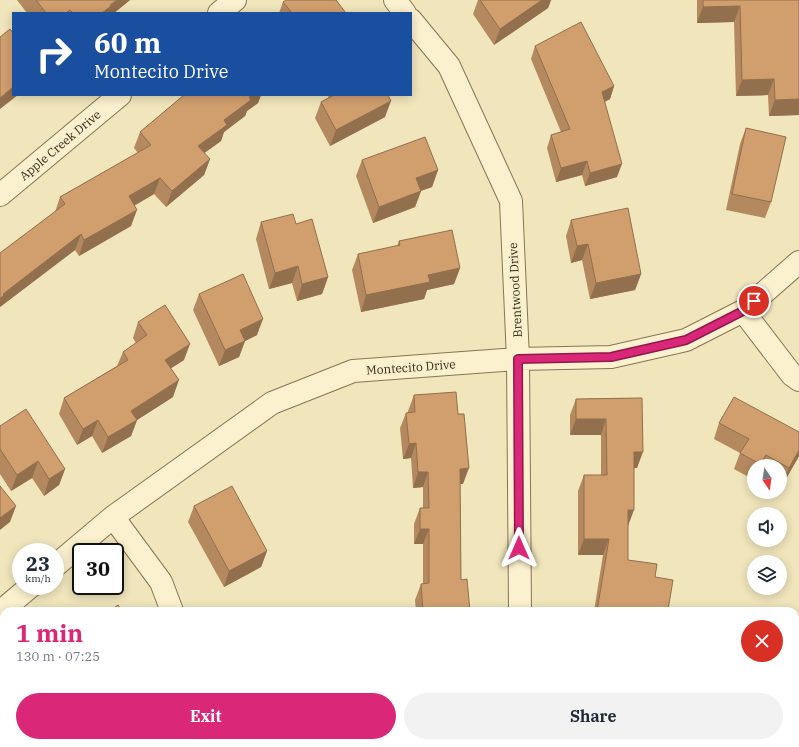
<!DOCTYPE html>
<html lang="en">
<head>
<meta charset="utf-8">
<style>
	:root { --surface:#fff; --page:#f2f2f3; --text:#1f2937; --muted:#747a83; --accent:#db2777 }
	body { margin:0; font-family:"IBM Plex Serif",serif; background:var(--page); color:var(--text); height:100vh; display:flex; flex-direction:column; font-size:15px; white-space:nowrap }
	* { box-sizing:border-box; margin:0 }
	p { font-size:13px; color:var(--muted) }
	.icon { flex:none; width:22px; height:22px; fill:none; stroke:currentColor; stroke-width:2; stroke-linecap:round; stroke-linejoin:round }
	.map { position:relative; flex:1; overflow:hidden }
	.panel { position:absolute; left:0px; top:607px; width:799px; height:140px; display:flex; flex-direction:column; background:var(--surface); border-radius:12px 12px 0 0; box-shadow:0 2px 10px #0003 }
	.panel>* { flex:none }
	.banner { position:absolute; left:12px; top:12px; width:400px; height:84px; border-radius:0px; box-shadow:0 2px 10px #0003; background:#1a4fa0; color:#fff; overflow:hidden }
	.needle { width:26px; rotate:167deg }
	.tools { position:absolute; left:747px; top:459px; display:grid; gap:8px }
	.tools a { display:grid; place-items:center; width:40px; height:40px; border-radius:50%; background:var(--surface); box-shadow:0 2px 10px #0003; font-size:20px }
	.speed { position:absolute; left:12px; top:543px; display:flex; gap:8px; font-size:20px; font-weight:700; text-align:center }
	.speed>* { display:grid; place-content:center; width:52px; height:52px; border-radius:50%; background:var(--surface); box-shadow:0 2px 10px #0003; line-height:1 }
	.speed small { font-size:10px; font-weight:400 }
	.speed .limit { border:2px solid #111; border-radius:6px; background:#fff; color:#111 }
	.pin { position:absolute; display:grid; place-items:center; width:34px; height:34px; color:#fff; margin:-17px; border:2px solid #fff; border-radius:50%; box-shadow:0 1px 4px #0007 }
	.me { position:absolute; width:44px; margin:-22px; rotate:0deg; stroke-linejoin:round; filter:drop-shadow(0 0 3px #0008) }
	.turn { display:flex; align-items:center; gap:14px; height:84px; padding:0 16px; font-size:18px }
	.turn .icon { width:52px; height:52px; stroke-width:2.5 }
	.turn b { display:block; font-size:28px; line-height:34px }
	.round { display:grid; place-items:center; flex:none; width:42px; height:42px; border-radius:21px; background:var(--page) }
	.summary { display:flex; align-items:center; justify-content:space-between; height:68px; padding:0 16px }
	h1 { font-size:24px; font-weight:700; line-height:30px; color:var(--accent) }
	.button { display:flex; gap:8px; margin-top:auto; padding:8px 16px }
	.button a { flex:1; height:46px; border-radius:24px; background:var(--accent); color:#fff; font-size:16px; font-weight:700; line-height:46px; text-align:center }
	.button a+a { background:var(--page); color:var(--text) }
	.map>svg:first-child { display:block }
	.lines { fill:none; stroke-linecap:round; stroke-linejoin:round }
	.minor-casing { stroke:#887454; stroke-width:24 }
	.minor { stroke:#fbf1ce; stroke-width:22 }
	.wall { fill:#b4895f }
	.shaded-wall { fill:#926f4d }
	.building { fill:#d19f6e; stroke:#926f4d }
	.route-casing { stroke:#8e194d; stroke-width:10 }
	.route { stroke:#db2777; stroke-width:7 }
	.labels { text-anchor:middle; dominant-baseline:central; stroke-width:3; stroke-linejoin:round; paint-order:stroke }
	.street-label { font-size:12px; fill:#362a1a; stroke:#f7eecb }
</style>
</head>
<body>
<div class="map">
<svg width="799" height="747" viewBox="0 0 799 747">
	<rect width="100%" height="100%" fill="#f0e5bb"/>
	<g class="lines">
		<defs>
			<path id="minor" d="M395 0 405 13
				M219 13 235 0
				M411 20 449 66 511 201 518 359 520 611
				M0 195 120 95
				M743 311 792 375 799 380
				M113 517 161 582 172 611
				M55 566 113 517 272 403 353 371 518 359 611 357 686 340 743 311 799 262
				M0 612 31 586
				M520 743V747
				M711 743 716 747
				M188 747V743"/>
		</defs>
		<!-- minor casing -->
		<use href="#minor" class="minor-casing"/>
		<!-- minor -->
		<use href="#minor" class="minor"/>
	</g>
	<!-- wall -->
	<path class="wall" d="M17 0H130L114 13H27Z
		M478 0H551L548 8 494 45 473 14Z
		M697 0H799V115L769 116 768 95 736 96 734 22 697 23Z
		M283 2 346 13H279Z
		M535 46 614 86 610 99 604 102 617 177 585 186 582 175 556 182 547 148 551 135 561 132 531 59Z
		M184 95H261L258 103 247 111 245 116 224 132 221 141 204 153 210 159 204 175 166 207 154 194 134 206 131 226 79 256 75 250 0 307 55 212 60 197 138 153 134 148 140 132Z
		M328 95H388L385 117 330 146 315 118 321 102 329 98 328 96Z
		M746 128 771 202 765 218 726 210 740 144Z
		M362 160 438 170 432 187 421 191 415 207 373 223 356 176Z
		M571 220 641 274 635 290 590 299 582 260 571 263 566 236Z
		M261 222 296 224 328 277 322 294 297 301 292 283 269 289 256 239Z
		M399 241 460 268 454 284 427 290 424 299 361 312 352 270 358 254 397 246Z
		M199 294 257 335 245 341 239 357 219 366 193 310Z
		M138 322 184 360 171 368 173 397 137 420 131 436 102 453 92 436 77 445 59 414 64 398 117 366 123 352 136 343 133 338Z
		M414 395 463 484H460L461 580 470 611H416L415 600 421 584H423V544H414V524L420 508H423V487L413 488 411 458 403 459 400 428 406 413 408 412V411Z
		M642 398 637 468H634L628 526V560L655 577 668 610 677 611H594L603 555H578V491L584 475H601V435H570V415L576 399Z
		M719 423 799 456 783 484 780 482V466H754V480L734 469 740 453 714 439Z
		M0 426 65 469 59 485 44 496 32 478 11 491 0 474Z
		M194 506 267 551 261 567 224 587 188 522Z
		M795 638 799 643V747H793L788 743H795Z
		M4 667V736L0 731V670Z
		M233 743H278V747H233Z
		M410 743H446L445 747H411Z
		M588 743H632V747H587Z"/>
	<!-- shaded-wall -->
	<path class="shaded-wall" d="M117 0H130L114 13H102Z
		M542 0H551L548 8 494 45 500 29Z
		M740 6 734 22 697 23 703 7Z
		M774 79 768 95 736 96 742 80Z
		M614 86 610 99 597 106 602 92Z
		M13 87V95H18L0 109V98Z
		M252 95H261L258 103 247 111 245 116 224 132 221 141 192 162 198 146 224 120 249 97Z
		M799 99V115L769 116 775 100Z
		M391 101 385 117 330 146 336 130Z
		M210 159 204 175 166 207 172 191Z
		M587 161 582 175 556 182 561 168Z
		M622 164 617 177 585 186 590 173Z
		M438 170 432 187 411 194 416 178Z
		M160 178 154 194 123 212 129 196Z
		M421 191 415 207 373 223 379 207Z
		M137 210 131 226 79 256 84 240Z
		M81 234 75 250 0 307V299L3 294Z
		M588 244 582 260 571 263 577 246Z
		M298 266 292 283 269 289 275 273Z
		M460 268 454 284 427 290 424 299 361 312 366 295 428 275Z
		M641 274 635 290 590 299 596 283Z
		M328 277 322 294 297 301 302 284Z
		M263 319 257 335 245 341 239 357 219 366 225 350 240 330Z
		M190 344 184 360 159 376 165 360Z
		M179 380 173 397 137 420 131 436 102 453 108 437 131 411Z
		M576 419H606L601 435H570Z
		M98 420 92 436 77 445 83 429Z
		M416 443 411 458 403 459 409 444Z
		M799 450V456L783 484 789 468Z
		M634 452H643L637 468H628Z
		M766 455 762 466H760V464Z
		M38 461 32 478 11 491 17 475Z
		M469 468 463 484H455L460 469Z
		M65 469 59 485 44 496 49 479Z
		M418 472H428L423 487 413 488Z
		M16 506 10 522 0 530V518Z
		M628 510H634L628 526H622Z
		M420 529H429L423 544H414Z
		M584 539H609L603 555H578Z
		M267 551 261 567 224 587 229 571Z
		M237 743H258L257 747H236Z"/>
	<!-- building -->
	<path class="building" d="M36 0H117L110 5 111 6 102 13H73L70 10 66 13H46Z
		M286 0H336L346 13H292L283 2Z
		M480 0H542L500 29Z
		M703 0H799V99L775 100 774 79 742 80 740 6 703 7Z
		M581 22 614 86 602 92 622 164 590 173 587 161 561 168 551 135 570 129 535 46Z
		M10 29 13 33V87L0 98V37Z
		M184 95H252L249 97 251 100 224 120 227 125 198 146 210 159 172 191 160 178 129 196 137 210 84 240 81 234 3 294 4 295 0 299V253L65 204 60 197 151 145 140 132Z
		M334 95H388L391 101 336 130 321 102Z
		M746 128 786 137 771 202 732 194Z
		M425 137 438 170 416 178 421 191 379 207 362 160Z
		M628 208 641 274 596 283 588 244 577 246 571 220Z
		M293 214 296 224 312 219 328 277 302 284 298 266 275 273 261 222Z
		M452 230 460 268 428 275 430 282 366 295 358 254 400 245 399 241Z
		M243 274 263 319 240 330 245 341 225 350 199 294Z
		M165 305 190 344 165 360 179 380 131 411 137 420 108 437 98 420 83 429 64 398 128 360 123 352 147 335 138 322Z
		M456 392 458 414H464L469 468 460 469 461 580 467 579 470 611H423L421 584 429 583V529H420V508H429L428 472H418L416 443 409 444 406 413 415 412 414 395Z
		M734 397 799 432V450L789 468 766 455 760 464 740 453 749 439 719 423Z
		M642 398 643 452H634V510H628V560L657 564 655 577 673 580 668 610 677 611H597L609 539H584V475H607L606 419H576V399Z
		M26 409 65 469 49 479 38 461 17 475 0 449V426Z
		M0 486 16 506 0 518Z
		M232 486 267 551 229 571 194 506Z
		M118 605 122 611H110Z
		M795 638 799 643V731L795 728Z
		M4 667V697L0 691V670Z
		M4 698V712L0 707V701Z
		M261 743H278V747H261Z
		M417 743H444V747H417Z
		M591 743H632V747H591Z"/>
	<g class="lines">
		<defs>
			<path id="route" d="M519 548 518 359 611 357 686 340 743 311 754 301"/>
		</defs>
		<!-- route casing -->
		<use href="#route" class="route-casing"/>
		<!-- route -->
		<use href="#route" class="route"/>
	</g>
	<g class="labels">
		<!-- street labels -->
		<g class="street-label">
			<text transform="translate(60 145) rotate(-40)">Apple Creek Drive</text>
			<text transform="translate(515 290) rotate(-93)">Brentwood Drive</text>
			<text transform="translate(411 367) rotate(-4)">Montecito Drive</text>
		</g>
	</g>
</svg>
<div class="tools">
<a><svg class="needle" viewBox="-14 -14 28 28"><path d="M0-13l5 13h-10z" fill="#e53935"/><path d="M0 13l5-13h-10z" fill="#747a83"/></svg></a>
<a><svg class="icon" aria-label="sound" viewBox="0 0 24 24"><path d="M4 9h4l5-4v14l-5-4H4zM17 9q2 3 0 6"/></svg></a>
<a><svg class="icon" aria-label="layers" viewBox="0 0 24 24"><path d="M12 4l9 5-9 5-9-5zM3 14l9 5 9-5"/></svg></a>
</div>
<div class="speed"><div>23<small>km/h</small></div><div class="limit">30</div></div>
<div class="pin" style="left:754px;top:301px;background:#d93025"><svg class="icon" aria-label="arrive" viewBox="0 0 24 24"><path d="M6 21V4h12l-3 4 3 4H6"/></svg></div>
<svg class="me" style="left:519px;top:548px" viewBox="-20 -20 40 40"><path d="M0-17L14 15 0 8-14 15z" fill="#db2777" stroke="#fff" stroke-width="4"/></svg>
<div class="banner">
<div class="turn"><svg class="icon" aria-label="right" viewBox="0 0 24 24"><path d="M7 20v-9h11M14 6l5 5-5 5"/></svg><div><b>60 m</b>Montecito Drive</div></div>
</div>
<section class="panel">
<div class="summary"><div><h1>1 min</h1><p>130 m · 07:25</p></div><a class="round" style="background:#d93025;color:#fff"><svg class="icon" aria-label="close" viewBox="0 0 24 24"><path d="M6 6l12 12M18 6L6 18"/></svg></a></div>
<div class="button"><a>Exit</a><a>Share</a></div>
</section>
</div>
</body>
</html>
